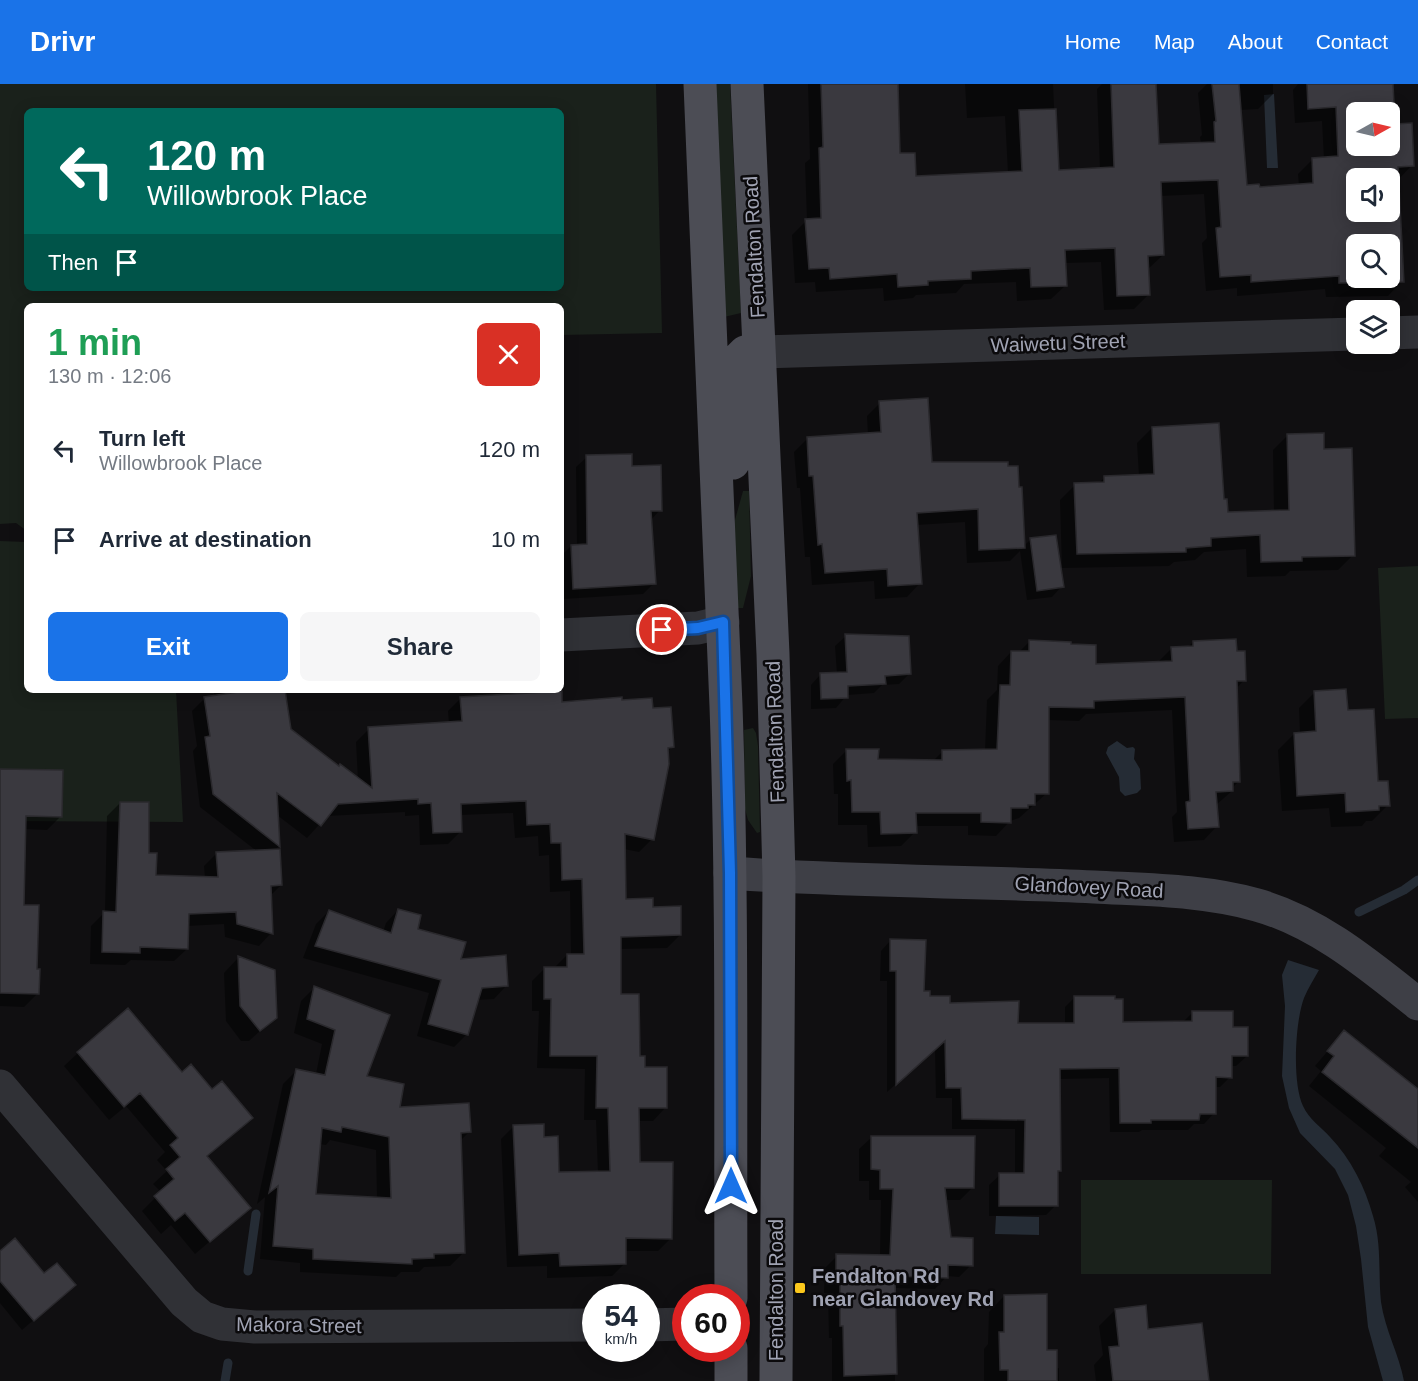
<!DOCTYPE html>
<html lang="en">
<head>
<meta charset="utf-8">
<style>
	:root { --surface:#fff; --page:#f6f6f7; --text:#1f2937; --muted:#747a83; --accent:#1a73e8 }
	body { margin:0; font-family:Arial,sans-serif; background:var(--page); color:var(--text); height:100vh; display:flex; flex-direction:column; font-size:22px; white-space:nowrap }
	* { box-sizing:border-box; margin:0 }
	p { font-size:20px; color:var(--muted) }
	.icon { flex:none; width:33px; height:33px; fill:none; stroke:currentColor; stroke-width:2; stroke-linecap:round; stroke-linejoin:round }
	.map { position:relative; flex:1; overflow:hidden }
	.side { position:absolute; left:24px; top:219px; width:540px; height:390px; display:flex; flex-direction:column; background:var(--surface); border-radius:9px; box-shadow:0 3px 15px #0003 }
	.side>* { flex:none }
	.guide { position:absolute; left:24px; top:24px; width:540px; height:183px; border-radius:9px; box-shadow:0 3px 15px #0003; background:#00695c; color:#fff; overflow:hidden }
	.needle { width:39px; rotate:82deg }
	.fabs { position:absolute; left:1346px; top:18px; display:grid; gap:12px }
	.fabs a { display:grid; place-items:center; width:54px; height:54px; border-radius:9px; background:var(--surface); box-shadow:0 3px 15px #0003; font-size:30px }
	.speed { position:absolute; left:582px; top:1200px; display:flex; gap:12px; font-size:30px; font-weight:700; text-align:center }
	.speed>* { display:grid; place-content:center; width:78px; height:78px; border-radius:50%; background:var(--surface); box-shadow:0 3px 15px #0003; line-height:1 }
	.speed small { font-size:15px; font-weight:400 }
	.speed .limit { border:9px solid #d22; background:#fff; color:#111 }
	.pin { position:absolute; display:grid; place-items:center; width:51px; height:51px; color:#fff; margin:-26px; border:3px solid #fff; border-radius:50%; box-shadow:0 2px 6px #0007 }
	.me { position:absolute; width:66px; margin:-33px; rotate:0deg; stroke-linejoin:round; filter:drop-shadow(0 0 4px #0008) }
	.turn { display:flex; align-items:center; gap:21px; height:126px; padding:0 24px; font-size:27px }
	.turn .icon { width:78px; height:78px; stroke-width:2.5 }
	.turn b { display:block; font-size:42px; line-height:51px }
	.then { display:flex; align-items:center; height:57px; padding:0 24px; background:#0003; gap:12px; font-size:22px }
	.round { display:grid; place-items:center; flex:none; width:63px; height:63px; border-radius:9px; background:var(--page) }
	.head { display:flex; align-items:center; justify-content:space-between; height:102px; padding:0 24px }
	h1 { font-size:36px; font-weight:700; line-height:45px; color:#1e9e55 }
	.cta { display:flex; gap:12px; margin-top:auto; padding:12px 24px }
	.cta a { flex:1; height:69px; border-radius:9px; background:var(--accent); color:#fff; font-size:24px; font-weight:700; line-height:69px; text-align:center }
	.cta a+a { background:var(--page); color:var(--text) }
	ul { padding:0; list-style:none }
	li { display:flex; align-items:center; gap:18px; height:90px; padding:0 24px }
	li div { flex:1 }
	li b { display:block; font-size:22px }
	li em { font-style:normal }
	header { display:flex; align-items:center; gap:36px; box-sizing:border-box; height:84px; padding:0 30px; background:var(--accent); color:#fff }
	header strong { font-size:28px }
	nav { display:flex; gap:33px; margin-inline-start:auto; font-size:21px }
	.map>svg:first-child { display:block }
	.green { fill:#1a211b; fill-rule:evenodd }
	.water { fill:#252c35 }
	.shadow { fill:#0007; fill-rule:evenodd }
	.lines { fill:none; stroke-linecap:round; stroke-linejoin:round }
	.stream { stroke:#252c35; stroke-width:9 }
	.building { fill:#3a393f; stroke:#2a292d; stroke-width:1.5; fill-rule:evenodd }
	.street { stroke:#303136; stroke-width:33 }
	.secondary { stroke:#3e3f46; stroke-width:33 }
	.primary { stroke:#4c4d55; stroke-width:33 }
	.route-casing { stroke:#114b97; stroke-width:15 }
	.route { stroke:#1a73e8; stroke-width:10 }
	.poi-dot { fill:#fcc81c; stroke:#0b0a0c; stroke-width:2 }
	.labels { text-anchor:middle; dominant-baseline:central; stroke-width:5; stroke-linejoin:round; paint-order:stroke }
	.street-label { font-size:20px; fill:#a0a3b3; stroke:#0b0a0c }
	.poi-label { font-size:20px; font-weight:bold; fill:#a0a3b3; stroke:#0b0a0c; text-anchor:start }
</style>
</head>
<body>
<header>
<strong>Drivr</strong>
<nav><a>Home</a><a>Map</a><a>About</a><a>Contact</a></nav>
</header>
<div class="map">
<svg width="1418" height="1297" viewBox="0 0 1418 1297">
	<rect width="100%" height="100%" fill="#100f11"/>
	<!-- green -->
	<path class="green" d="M0 0H656L662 249 561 251V222H27V447L16 439 0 440ZM27 27H561V204H27Z
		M715 0H730L741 229 724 233Z
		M743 407H749L751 492 743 524H738L733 443Z
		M0 457 27 458V606H176L183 738 0 737Z
		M1418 482V634L1385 635 1378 484Z
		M753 644 756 649 758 662 760 748 757 749 748 736 745 725 744 646Z
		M1081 1096H1272L1271 1190H1081Z"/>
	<!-- water -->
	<path class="water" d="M1274 10 1278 84H1267L1264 11Z
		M1117 657 1127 664 1133 663 1135 665 1134 675 1140 685 1141 705 1137 709 1125 712 1120 707 1119 693 1106 669 1108 663Z
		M1288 876 1319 886C1314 895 1308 904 1304 914 1295 938 1292 999 1303 1022 1309 1035 1321 1043 1330 1053 1351 1075 1365 1103 1373 1132 1382 1161 1378 1189 1381 1218 1385 1246 1399 1270 1404 1297H1383L1368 1243 1361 1175 1356 1142 1348 1111 1335 1085 1300 1049 1289 1024 1282 992 1285 922 1282 891Z
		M996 1132 1039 1133V1151L995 1150Z"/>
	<!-- shadow -->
	<path class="shadow" d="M808 0H896L899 71 914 94 1008 89 1005 32 967 34 965 0H1053L1057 88 1100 86 1097 5 1102 0H1155L1157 62 1201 60 1200 53 1202 51 1198 9 1207 0H1273V10L1258 25 1240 26 1246 103 1258 104 1299 102 1298 90 1313 75H1324L1322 37 1295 39 1293 6 1298 0H1392L1394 42 1412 81 1398 96 1402 197 1388 212 1326 213 1325 205 1237 212V204L1206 207 1202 159 1207 154 1204 110 1160 112 1163 171 1148 185 1149 210 1134 225 1104 226 1101 178 1065 179 1066 201 1051 215 1017 217 1016 198 964 200 956 209 916 211 913 214 884 217 883 204 816 208 815 198 795 199 792 151 807 136 805 79 810 75ZM1356 28H1389V62H1356ZM1356 94H1389V128H1356ZM1356 160H1389V194H1356Z
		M880 319 931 380 1023 463 1030 456 1062 502 1052 513 1027 516 1020 467 1010 477 967 479 965 438 916 441 920 499 907 513 875 515 874 497 812 501 810 473H805L800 404H797L794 368 807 355 868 351 867 332Z
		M1152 344 1223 417 1226 429 1274 428 1273 366 1288 351 1323 366 1353 471 1338 486 1290 487 1285 492 1247 493 1246 465 1204 468 1195 476 1174 478 1169 482 1062 484 1060 416 1075 401 1098 400 1105 393 1139 392 1137 359Z
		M587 373 631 383 660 426 650 437 654 499 643 510 563 515 561 472 571 462H577L576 383Z
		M846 552 909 590 899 600 882 601 874 609 847 611 836 624 811 625V601L821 590H837L835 562Z
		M1029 558 1094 581 1158 578 1172 564 1188 563 1193 558 1235 568 1244 596 1236 605 1239 697 1232 704V707L1216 721 1217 742 1204 756 1174 758 1172 733 1177 728 1172 626 1086 630 1079 637 1048 636 1047 709 1019 734 1010 737 996 752 968 751V742H915V748L901 762 868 763 867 741H838V710H834L833 680 847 666 877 677 932 678 942 668 985 667 987 616 997 606 998 582 1011 568 1018 569Z
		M213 606H284L289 646 338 684 358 696 356 658 369 645 449 640 448 627 461 614 561 620 621 617 651 626 672 663 667 668 652 755 639 768 624 765 625 816 652 824 680 851 667 864 620 865V911L639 974 665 1024 653 1037H638L639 1079 671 1154 658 1167H625V1179L612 1192 547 1194V1182L507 1183 501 1055 514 1042 542 1054 557 1089H598L596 1036H584L585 985 537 984 539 927H532V897L545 884H554L567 871H571L570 807 550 808 549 771 539 772 538 752 515 754 513 729 460 731 461 747 448 760 420 761 419 731 405 732V728L327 732 307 754 277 731 279 762 274 767 281 801 270 812 271 849 259 862 225 853 224 840 187 842V865L174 877 131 876 125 881 90 880 91 842 105 828 107 732 120 719 148 770 154 792 205 794 204 782 217 769 258 768 200 723 193 667 197 662 192 627 205 614 215 613Z
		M1315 608 1346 628 1376 699 1388 721 1372 737H1366L1362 742 1331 743 1329 724 1282 727 1278 666 1294 650H1300L1299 624Z
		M0 686 60 733 47 746 24 745 23 822 36 886 37 910 24 923 0 922Z
		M398 826 416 846 459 876 506 902 494 915 477 916 467 950 454 963 417 952 429 909 303 874 316 840 329 827 383 848 386 839Z
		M891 856 923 908 928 914 1017 940 1065 941V923L1075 913 1121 939H1182L1192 929 1231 944 1247 972 1236 982H1230V993L1220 1003H1214V1029L1204 1040H1194L1188 1046H1142L1139 1048H1110L1109 994 1059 995 1060 1087 1057 1090 1056 1121 1046 1131 989 1132V1101L1000 1091H1015V1045H952V1014H936L935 965 887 1008V897H880L881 867Z
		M238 874 275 933 249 957H241L226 937 224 889Z
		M315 903 365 994 398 1024 469 1048 460 1057 464 1168 450 1182 424 1183 419 1188H401L396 1193 300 1188V1179L260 1175 265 1113 257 1120 283 1000 297 986 316 990 322 960 294 949 301 917ZM330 1056 376 1066 377 1114 315 1111 319 1060 326 1061Z
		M1344 948 1418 1007V1118L1405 1103 1411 1098 1379 1072 1386 1064 1309 1002 1321 987 1315 982Z
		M78 969 182 990 212 1007 251 1034 206 1073 249 1124 195 1170 171 1141 161 1150 142 1127 161 1108 153 1100 167 1087 157 1076 165 1068 126 1022 109 1036 64 982Z
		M871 1054 972 1104 960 1116H945L950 1154 971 1181 959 1193 947 1192 935 1205 894 1204 895 1297H832V1254H829L828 1209H824L825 1184 837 1172H880L881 1116H869V1097H859V1065Z
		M0 1169 44 1191 74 1201 22 1246 0 1219Z
		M1004 1212 1046 1268 1056 1285 1059 1284V1297H984V1265L988 1260 989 1228Z
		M1115 1226 1208 1297H1096L1094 1281 1103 1271 1099 1242Z"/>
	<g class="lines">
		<!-- stream -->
		<path class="stream" d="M1359 828 1404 806 1418 796
			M248 1187 256 1130
			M225 1297 228 1279"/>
	</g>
	<!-- building -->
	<path class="building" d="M821 0H898L900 69H915L916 92 1022 87 1019 26 1056 25 1059 86 1114 83 1111 0H1156L1159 60 1215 58 1214 38 1216 37 1212 0H1239L1247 101 1259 100 1260 103 1313 99 1312 74 1338 72 1336 23 1308 25 1307 0H1393L1395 40 1412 39 1414 82 1398 83 1404 198 1339 199V192L1251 198V191L1220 193 1216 144 1221 143 1218 96 1161 98 1164 171 1148 172 1150 211 1117 212 1115 164 1065 166 1067 202 1031 203 1030 184 971 187V195L928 197V201L898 203 897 190 830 195 829 184 809 185 805 135 821 134 819 64 823 63ZM1356 28H1389V62H1356ZM1356 94H1389V128H1356ZM1356 160H1389V194H1356Z
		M928 314 932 378H1008V382H1018L1019 403H1022L1025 464 979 466 978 425 917 429 922 500 888 502 887 485 825 489 822 460 818 461 813 392H809L807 353 881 348 879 317Z
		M1219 339 1224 415H1227L1228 428 1289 426 1287 350 1324 349V365L1352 364 1355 472 1302 473V477L1261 478 1260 451 1211 454V462L1186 464V468L1077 470 1074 399 1104 398V392L1154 390 1152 343Z
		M632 370V382L661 381 662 427H651L656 500 573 505 571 461 587 460 586 371Z
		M1056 451 1064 503 1037 507 1030 454Z
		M845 550 909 552 911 590 885 592 886 600 848 602V614L821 615 820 589 847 588Z
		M1236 555 1237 567H1245L1246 597H1237L1240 698H1233V707L1216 708 1219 743 1188 745 1186 718 1190 717 1185 613 1094 617V624L1049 623V710H1035V721H1028V724H1011V739L981 738V729H916L917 749 881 750 880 728H852L851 696 847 697 846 665H879L878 675 942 676V666L997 665 1000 601H1010L1011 567H1029V556L1071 558V560L1096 561V580L1172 577 1171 563 1193 562V557Z
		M1346 605 1348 626 1374 625 1378 697H1388L1390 722H1379V726L1346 728 1345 709 1297 712 1294 649 1316 647 1314 607Z
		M252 606H285L291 645 339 682 340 680 372 704 368 643 462 637 460 613 562 607V618L622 613V616L652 614 653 624 671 623 674 663 668 664 669 680 654 756 625 750 626 815 653 814V823L681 822V851L621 853V910H639L640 972H645V983H667V1024H639L640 1078H673L672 1155 626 1154V1180L560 1182 559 1169 519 1171 513 1041 544 1040V1053L558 1052 559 1088 610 1087 608 1024H596L597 972H550L551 915H544V883H567V870H584L582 795 562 796 561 759H551L550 740 527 741 526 717 461 720 462 748 433 749 431 719 418 720V715L338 720 321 742 277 709 280 763 213 710 205 653 210 652 204 613Z
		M0 685 63 686 62 733 26 732 24 821H39L37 885H40L39 910 0 909Z
		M120 718H149V769H157L156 791 218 793 216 768 280 765 282 801 271 802 273 850 237 840 236 828 189 830 188 865 140 863V869L102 868 103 827 116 828Z
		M398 825 421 831 418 845 466 858 461 875 506 871 508 902 482 904 468 951 428 940 441 896 315 862 329 826 391 849Z
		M890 855 926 856 924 907H930V912H950V919L1019 917 1018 939H1074V912H1115V915H1123V938L1192 937V927H1233V943H1248V972H1232V994L1216 993V1030H1200L1199 1036H1151V1039H1120L1119 984 1060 985 1061 1087H1058V1122H999V1089H1024L1025 1036 962 1035 961 1004H946L945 957 896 1001V887H890Z
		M238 872 275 886 277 934 260 947 240 922Z
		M314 902 390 931 367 992 404 1000 400 1023 469 1019 471 1048 461 1049 465 1169 434 1170V1174L412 1175V1180L313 1175V1165L273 1162 278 1102 269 1109 296 985 325 991 335 946 307 935ZM342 1043 389 1053 391 1114 316 1110 322 1044 341 1048Z
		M128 924 182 988 191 980 212 1005 222 997 253 1034 207 1072 251 1124 210 1158 185 1129 175 1137 154 1112 174 1095 166 1085 180 1073 170 1061 178 1054 140 1009 124 1023 77 968Z
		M1344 946 1418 1005V1064L1322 988 1334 972 1327 967Z
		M871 1052H975L974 1104H945L951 1153 973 1154V1182L948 1181V1194L895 1192 897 1290 844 1292 843 1242H840V1198H836V1170L890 1171 893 1105H880V1086L871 1085Z
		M15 1154 44 1189 57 1179 76 1201 34 1237 0 1197V1167Z
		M1047 1210V1266H1057V1297H1008V1286H1000L999 1248H1004V1211Z
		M1146 1221 1148 1245 1202 1239 1209 1297H1113L1109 1263 1119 1262 1115 1225Z"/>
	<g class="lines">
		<!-- street -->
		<path class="street" d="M1389 249 1418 248
			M759 268 1356 250
			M561 551 698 544 723 538
			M0 1002 184 1218 202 1233 222 1240 255 1243 596 1241
			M646 1241 686 1240"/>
		<!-- secondary -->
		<path class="secondary" d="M730 789C851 798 973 797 1094 803 1148 806 1204 806 1257 821 1318 838 1369 881 1418 920"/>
		<!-- primary -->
		<path class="primary" d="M700 0C707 207 719 414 726 622 733 819 730 1016 731 1214
			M747 0 773 570 779 793 776 1297
			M733 379 737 371V276L745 268H759
			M731 1297V1264"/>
	</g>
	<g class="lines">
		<defs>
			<path id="route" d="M662 546 698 544 723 538 730 789 731 1102"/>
		</defs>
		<!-- route casing -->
		<use href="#route" class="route-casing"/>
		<!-- route -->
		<use href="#route" class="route"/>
	</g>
	<!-- markers -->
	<rect class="poi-dot" x="794" y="1198" width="12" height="12" rx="3"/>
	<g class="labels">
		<!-- street labels -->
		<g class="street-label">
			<text transform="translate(754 163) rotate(-93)">Fendalton Road</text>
			<text transform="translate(1058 259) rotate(-2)">Waiwetu Street</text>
			<text transform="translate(775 648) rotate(-92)">Fendalton Road</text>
			<text transform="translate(1089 803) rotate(3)">Glandovey Road</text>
			<text transform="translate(776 1206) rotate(-90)">Fendalton Road</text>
			<text transform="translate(299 1241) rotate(1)">Makora Street</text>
		</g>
		<!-- poi labels -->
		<g class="poi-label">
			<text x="812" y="1192">Fendalton Rd<tspan x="812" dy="23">near Glandovey Rd</tspan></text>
		</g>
	</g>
</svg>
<div class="fabs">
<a><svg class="needle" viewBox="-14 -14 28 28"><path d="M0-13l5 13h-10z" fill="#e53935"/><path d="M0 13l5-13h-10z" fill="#747a83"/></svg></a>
<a><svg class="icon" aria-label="sound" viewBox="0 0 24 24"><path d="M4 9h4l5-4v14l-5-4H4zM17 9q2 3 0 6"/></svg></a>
<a><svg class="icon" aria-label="search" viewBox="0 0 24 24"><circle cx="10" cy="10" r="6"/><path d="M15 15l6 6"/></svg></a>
<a><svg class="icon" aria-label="layers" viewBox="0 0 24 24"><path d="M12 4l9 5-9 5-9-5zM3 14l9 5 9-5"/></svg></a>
</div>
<div class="speed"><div>54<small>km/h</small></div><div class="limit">60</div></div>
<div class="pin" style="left:662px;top:546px;background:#d93025"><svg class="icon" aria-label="arrive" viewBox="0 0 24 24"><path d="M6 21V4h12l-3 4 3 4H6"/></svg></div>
<svg class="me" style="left:731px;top:1102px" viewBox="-20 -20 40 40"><path d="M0-17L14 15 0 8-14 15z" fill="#1a73e8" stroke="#fff" stroke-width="4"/></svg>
<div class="guide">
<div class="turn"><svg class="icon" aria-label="left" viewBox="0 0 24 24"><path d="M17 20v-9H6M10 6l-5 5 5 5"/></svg><div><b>120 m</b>Willowbrook Place</div></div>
<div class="then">Then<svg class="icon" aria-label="arrive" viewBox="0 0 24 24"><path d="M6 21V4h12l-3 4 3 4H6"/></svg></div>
</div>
<section class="side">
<div class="head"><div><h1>1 min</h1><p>130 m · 12:06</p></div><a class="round" style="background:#d93025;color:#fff"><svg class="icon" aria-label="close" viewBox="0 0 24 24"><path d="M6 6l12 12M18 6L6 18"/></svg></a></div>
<ul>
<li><svg class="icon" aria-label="left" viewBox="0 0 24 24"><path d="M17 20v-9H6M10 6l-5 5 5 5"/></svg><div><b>Turn left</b><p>Willowbrook Place</p></div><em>120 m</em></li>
<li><svg class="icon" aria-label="arrive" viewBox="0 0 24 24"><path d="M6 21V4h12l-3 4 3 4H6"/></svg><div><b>Arrive at destination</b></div><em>10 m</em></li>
</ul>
<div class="cta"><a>Exit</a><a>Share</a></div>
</section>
</div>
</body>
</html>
